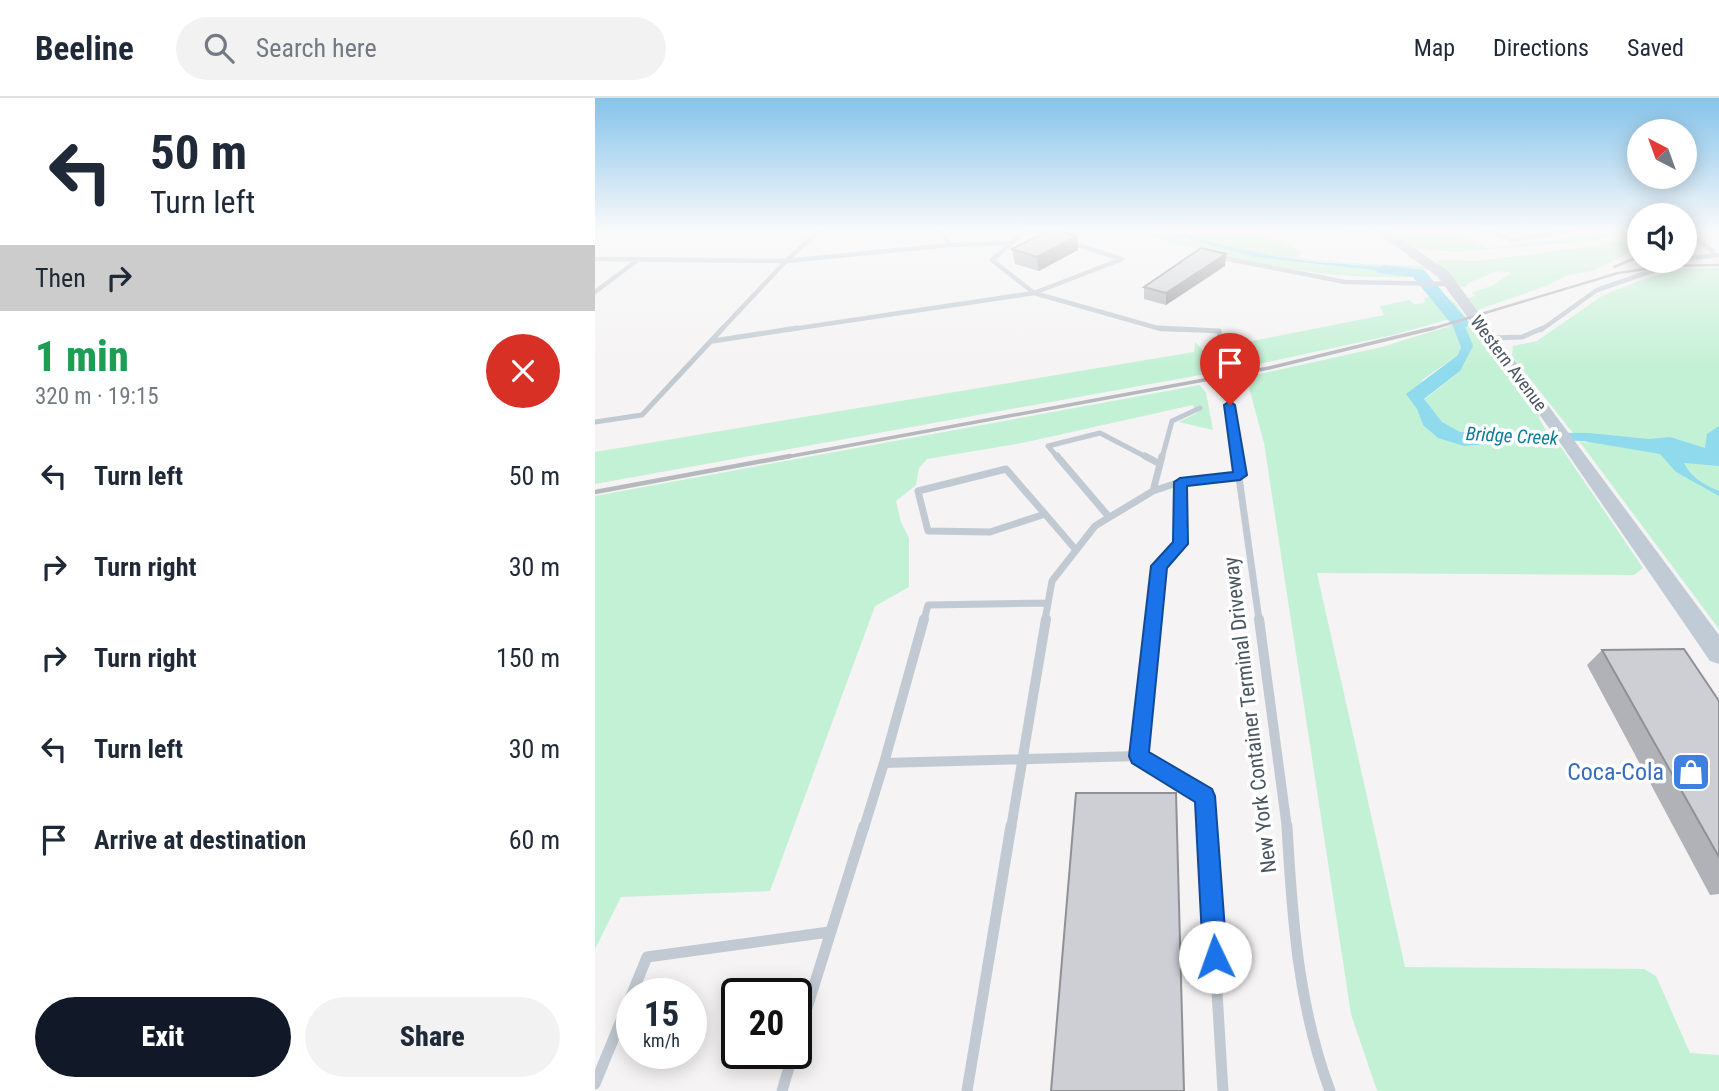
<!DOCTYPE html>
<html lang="en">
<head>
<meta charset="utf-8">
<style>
	:root { --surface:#fff; --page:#f2f2f3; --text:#1f2937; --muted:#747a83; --line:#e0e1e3; --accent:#111827 }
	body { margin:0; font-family:"Roboto Condensed",sans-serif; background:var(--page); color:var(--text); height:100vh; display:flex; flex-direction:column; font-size:26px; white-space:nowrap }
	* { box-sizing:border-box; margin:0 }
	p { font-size:23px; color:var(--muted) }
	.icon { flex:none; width:38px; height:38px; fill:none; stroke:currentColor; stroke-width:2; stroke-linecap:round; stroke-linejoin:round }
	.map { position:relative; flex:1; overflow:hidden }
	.side { display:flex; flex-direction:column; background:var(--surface); width:595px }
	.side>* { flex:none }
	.banner { background:#fff; color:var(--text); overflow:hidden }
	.needle { width:46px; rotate:319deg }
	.tools { position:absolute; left:1032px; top:21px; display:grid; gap:14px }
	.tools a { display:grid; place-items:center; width:70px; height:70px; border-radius:50%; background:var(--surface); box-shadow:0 4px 18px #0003; font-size:35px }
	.speed { position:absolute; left:21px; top:880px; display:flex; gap:14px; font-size:35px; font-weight:700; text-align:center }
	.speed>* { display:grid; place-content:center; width:91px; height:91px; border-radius:50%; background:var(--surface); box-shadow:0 4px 18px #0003; line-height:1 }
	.speed small { font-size:18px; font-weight:400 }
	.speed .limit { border:4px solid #111; border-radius:10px; background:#fff; color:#111 }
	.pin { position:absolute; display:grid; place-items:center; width:60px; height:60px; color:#fff; margin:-72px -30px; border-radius:50% 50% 50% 0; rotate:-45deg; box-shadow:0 0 7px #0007 }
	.pin .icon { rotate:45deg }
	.me { position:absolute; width:77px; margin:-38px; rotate:357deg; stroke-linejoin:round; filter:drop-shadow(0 0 5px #0008) }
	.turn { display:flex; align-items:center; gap:24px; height:147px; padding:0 35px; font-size:32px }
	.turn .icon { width:91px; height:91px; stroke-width:2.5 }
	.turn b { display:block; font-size:49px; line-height:60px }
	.then { display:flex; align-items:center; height:66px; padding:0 35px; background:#0003; gap:14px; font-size:26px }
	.round { display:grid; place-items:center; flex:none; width:74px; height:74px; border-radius:37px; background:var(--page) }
	.summary { display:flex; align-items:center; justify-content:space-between; height:119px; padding:0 35px }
	h1 { font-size:42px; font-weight:800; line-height:52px; color:#1e9e55 }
	.button { display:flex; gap:14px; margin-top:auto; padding:14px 35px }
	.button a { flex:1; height:80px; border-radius:42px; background:var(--accent); color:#fff; font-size:28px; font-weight:800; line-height:80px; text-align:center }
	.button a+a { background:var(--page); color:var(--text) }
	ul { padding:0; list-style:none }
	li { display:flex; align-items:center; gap:21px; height:91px; padding:0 35px }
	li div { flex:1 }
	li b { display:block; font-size:26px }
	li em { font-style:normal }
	header { display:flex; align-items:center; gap:42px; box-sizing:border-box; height:98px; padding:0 35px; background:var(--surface); border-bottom:2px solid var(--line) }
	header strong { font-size:33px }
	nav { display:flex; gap:38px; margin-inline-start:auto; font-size:24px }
	.search { width:490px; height:63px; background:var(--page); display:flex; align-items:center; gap:18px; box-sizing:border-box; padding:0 24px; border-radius:38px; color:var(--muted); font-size:26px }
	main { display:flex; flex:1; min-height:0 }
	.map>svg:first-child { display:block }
	.green { fill:#c3f1d5 }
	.water { fill:#90daee }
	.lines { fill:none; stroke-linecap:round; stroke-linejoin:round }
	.river { fill:#90daee; fill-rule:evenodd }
	.lane-far4 { stroke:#c1cad2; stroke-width:4.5 }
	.lane-far3 { stroke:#c1cad2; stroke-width:5 }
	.lane-far2 { stroke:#c1cad2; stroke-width:7 }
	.lane-far1 { stroke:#c1cad2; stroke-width:10 }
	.lane { stroke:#c1cad2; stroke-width:11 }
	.secondary { fill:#c1cbd6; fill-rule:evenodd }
	.rail-far2 { stroke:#b5b8bd; stroke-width:2.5 }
	.rail-far1 { stroke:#b5b8bd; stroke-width:3.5 }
	.rail { stroke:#b5b8bd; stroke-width:4.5 }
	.wall { fill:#b0b2b7 }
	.shaded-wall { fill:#909195 }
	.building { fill:#cdcfd5; stroke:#909195; stroke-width:2 }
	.route { fill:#1a73e8; stroke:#114b97; stroke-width:2 }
	.labels { text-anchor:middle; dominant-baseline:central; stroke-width:7; stroke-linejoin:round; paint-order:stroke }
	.far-street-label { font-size:18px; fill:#4a5661; stroke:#fff }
	.far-water-label { font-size:19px; font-style:italic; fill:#0c7c9b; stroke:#fff }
	.street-label { font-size:21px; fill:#4a5661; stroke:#fff }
	.near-shop-label { font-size:24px; fill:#366cbe; stroke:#fff; text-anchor:end }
</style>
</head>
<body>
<header>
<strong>Beeline</strong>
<div class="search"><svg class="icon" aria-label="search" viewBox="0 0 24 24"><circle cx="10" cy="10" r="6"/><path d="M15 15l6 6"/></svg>Search here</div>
<nav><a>Map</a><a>Directions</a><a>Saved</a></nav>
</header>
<main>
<section class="side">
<div class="banner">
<div class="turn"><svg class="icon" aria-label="left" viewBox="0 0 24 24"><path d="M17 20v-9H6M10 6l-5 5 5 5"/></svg><div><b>50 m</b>Turn left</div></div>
<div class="then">Then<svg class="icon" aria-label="right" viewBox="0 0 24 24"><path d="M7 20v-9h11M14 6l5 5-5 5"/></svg></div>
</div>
<div class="summary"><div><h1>1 min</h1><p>320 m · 19:15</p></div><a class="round" style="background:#d93025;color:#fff"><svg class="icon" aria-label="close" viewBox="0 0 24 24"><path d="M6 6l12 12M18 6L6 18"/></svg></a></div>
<ul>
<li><svg class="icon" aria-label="left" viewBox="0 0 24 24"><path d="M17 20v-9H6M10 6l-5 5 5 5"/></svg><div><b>Turn left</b></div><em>50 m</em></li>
<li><svg class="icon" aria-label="right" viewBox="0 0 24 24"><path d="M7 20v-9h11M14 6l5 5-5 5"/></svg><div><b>Turn right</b></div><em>30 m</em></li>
<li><svg class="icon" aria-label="right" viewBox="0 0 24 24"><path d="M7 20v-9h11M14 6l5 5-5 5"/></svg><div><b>Turn right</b></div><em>150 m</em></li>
<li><svg class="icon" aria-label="left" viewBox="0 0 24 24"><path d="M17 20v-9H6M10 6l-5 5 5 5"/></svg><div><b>Turn left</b></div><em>30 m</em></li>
<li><svg class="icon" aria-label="arrive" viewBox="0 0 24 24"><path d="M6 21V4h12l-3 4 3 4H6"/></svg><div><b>Arrive at destination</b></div><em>60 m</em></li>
</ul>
<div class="button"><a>Exit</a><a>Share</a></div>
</section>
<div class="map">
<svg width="1124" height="993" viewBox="0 0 1124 993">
	<rect width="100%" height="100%" fill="#f5f3f3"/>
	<!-- green -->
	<path class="green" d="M532 131H556L659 159 823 177C814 181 802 179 791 179 707 179 613 157 532 131Z
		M573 131H646L685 143 706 154 703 160 768 166 828 168 831 171C816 174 795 169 778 168 709 163 639 155 573 131Z
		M791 131 863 134 891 150 1045 131 998 143 862 154 820 151Z
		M1045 138V149L998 173 973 177 951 188 883 212 873 200 881 198 877 194 897 188 916 175 903 173 873 185 871 189H866L840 162 881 163 1000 148Z
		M1124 170V531L984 343 993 345 986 335H978L917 258 918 248 942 243 1007 198 1046 182 1084 171Z
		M834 193 855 221 798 237 650 269V246L652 244 789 217 785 208 815 202 819 206 830 205 829 200 834 199Z
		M851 200 860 205 944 316V320L953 336 865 334 846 324 829 302 865 273 871 229Z
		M858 227 866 249 863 257 827 282 822 311 828 327 869 348 954 342 963 345 1048 470 1039 477 722 475 810 869 1049 871 1061 878 1095 955 1124 957V993H783L781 990 756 916 669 345 651 279 787 249Z
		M600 244 608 252 611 276 0 386V354L599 254Z
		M605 287 611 295 618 332 584 324 602 315 598 307 427 345 332 361 324 370 321 387 301 403 306 424 314 440V489L280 508 175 793 26 799 0 851V398Z"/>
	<!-- water -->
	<path class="water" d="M556 131H573L624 146 680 158 722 164 830 172 823 177 659 159Z
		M837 194C859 203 870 226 878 248L865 273 829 301 847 324 865 334 994 335 1054 341 1075 339 1110 350 1112 336 1124 328V368L1089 365C1096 380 1110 387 1124 393V398L1081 374 1065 356 988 343 954 342 869 348 843 340 828 327 822 311 811 296 863 257 866 249 855 221Z"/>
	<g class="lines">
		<!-- river -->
		<path class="river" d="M789 167 829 172 871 221 874 225 871 229H859L818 179 783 175 781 172Z"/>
		<!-- lane-far4 -->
		<path class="lane-far4" d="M347 131 354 147
			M433 131 457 139
			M752 131 760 134 780 131
			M889 131 918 142 982 131
			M1104 131 1095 137 1117 152 1118 157
			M417 145 431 131
			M623 159 750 184 855 186
			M0 161 191 163 354 147 417 145 397 162 439 195 566 231 599 232
			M1090 161 1124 157
			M0 194 44 161
			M126 232 191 163 226 131
			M191 232 439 195 527 161 473 144
			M946 232 1002 192 1086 163"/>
		<!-- lane-far3 -->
		<path class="lane-far3" d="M564 230 624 233 642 360
			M896 240 927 239 948 230
			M118 243 202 230
			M0 324 47 317 128 230
			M463 360 453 348 505 335 553 360
			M567 360 577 323 605 310"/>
		<!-- lane-far2 -->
		<path class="lane-far2" d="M462 358 514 419
			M550 358 565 366
			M567 358 558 393 585 384 645 377
			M641 358 664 522
			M411 371 450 416 395 434 333 433 323 393Z
			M450 416 481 452
			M329 522 333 507 453 505
			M450 522 457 483 500 428 558 393
			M558 522 564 469 586 445 585 384"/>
		<!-- lane-far1 -->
		<path class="lane-far1" d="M559 521 544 658 610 698 612 730
			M664 521 692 730
			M289 665 329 521
			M269 730 289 665 544 658
			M416 730 451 521"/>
		<!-- lane -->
		<path class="lane" d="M612 728 628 993
			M692 728C697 818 703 908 735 993
			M201 945 269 728
			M0 986 52 859 234 834
			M187 993 198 956
			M372 993 416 728"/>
		<!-- secondary -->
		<path class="secondary" d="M777 131H791L853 173 1124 537V566L1115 563 968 349 843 179Z"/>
		<!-- rail-far2 -->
		<path class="rail-far2" d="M1090 136 1096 131
			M1019 169 1045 158
			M833 232 1023 175 1071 168 1124 167"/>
		<!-- rail-far1 -->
		<path class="rail-far1" d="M186 360 674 270 839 230"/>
		<!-- rail -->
		<path class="rail" d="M0 394 195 358"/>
	</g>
	<!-- wall -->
	<path class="wall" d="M417 151 483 152 444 173 420 166Z
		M631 156 630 168 571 207 549 201V189Z
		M1007 552 1124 603V796L1115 797 992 567Z"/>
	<!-- shaded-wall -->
	<path class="shaded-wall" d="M482 138 483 152 444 173 442 159Z
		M631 156 630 168 571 207V195Z"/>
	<!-- building -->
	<path class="building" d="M457 131 482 138 442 159 417 151Z
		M606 150 631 156 571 195 549 189Z
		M1089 551 1124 603V759L1007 552Z
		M481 695H581L589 993H456Z"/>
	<!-- sky -->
	<linearGradient id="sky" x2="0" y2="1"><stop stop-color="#85c3ea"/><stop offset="0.49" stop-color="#fafafa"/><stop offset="1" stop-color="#fafafa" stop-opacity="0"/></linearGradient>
	<rect width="1124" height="270" fill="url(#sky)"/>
	<!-- route -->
	<path class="route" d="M635 303 640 307 652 377 645 382 592 388 593 446 572 470 554 654 617 691 620 698 632 859 628 867 620 871 611 867 608 859 600 704 537 665 534 658 556 468 578 444 579 384 585 380 638 374 629 307Z"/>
	<!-- icons -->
	<defs>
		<symbol id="shop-square" viewBox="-11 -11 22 22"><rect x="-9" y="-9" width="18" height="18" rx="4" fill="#3f7fe0" stroke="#fff"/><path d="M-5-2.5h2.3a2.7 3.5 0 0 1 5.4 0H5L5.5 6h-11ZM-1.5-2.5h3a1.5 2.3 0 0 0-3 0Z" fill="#fff"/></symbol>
	</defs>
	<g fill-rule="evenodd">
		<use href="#shop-square" x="1074" y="652" width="44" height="44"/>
	</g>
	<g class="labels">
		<!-- far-street labels -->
		<g class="far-street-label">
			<text transform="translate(914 265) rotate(53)">Western Avenue</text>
		</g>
		<!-- far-water labels -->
		<g class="far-water-label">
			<text transform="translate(917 338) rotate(3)">Bridge Creek</text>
		</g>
		<!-- street labels -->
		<g class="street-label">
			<text transform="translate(655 617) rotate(-97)">New York Container Terminal Driveway</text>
		</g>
		<!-- near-shop labels -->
		<g class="near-shop-label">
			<text x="1069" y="674">Coca-Cola</text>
		</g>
	</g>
</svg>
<div class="tools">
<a><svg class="needle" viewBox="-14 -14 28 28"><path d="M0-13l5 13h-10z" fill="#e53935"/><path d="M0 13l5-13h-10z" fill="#747a83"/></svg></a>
<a><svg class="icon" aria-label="sound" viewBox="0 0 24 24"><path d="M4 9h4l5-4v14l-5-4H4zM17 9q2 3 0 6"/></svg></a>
</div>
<div class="speed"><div>15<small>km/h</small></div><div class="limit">20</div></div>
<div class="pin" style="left:635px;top:307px;background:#d93025"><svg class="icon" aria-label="arrive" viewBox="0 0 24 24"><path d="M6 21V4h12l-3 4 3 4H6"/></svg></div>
<svg class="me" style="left:620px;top:859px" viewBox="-20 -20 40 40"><circle r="19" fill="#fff"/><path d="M0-13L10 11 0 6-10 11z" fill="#1a73e8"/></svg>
</div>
</main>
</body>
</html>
